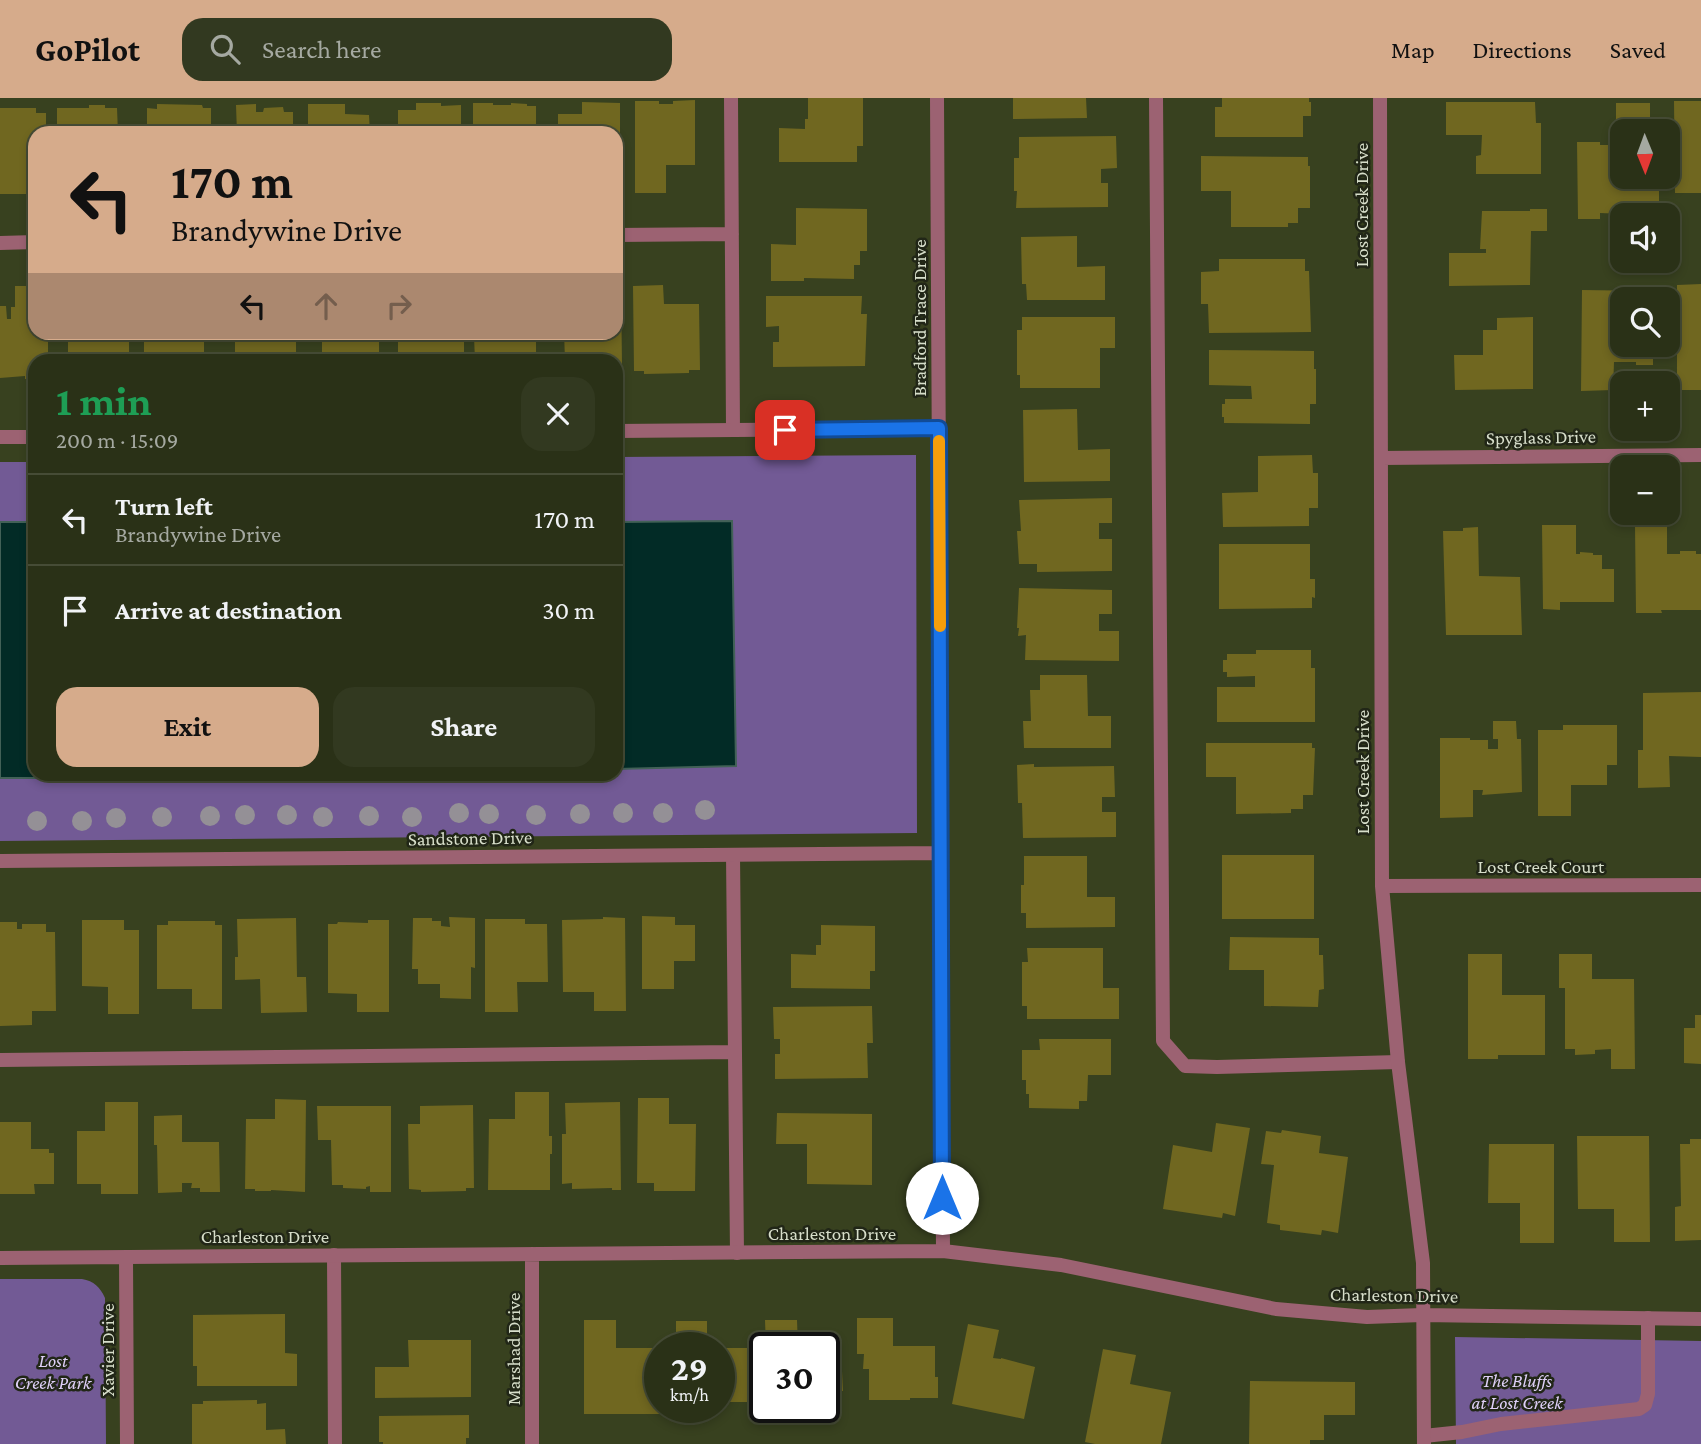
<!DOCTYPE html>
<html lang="en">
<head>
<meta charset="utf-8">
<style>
	:root { --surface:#2a3117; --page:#323920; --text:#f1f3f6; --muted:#a5a9a1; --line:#464c36; --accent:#d6ab8b }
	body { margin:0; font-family:"Crimson Pro",serif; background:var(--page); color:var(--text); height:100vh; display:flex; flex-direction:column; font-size:26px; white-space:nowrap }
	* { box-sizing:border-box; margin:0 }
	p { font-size:23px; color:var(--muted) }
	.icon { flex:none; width:38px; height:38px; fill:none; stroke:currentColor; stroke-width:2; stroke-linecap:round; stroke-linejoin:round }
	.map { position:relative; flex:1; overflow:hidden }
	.panel { position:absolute; left:28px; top:256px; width:595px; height:427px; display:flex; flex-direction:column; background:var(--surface); border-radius:21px; box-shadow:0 4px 10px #0003,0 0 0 2px var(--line) }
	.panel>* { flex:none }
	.banner { position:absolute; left:28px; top:28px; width:595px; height:214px; border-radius:21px; box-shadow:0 4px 10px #0003,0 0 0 2px var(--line); background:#d6ab8b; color:#111; overflow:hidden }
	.needle { width:46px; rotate:179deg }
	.controls { position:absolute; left:1610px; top:21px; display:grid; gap:14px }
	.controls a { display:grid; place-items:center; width:70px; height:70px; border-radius:14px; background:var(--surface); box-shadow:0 4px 10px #0003,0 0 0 2px var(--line); font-size:35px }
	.speed { position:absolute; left:644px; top:1234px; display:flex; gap:14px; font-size:35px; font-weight:700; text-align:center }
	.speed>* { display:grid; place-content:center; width:91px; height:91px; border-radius:50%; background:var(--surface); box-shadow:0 4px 10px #0003,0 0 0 2px var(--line); line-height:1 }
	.speed small { font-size:18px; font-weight:400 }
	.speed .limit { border:4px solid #111; border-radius:10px; background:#fff; color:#111 }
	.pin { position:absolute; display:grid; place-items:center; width:60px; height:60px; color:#fff; margin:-30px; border-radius:14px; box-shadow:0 4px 10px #0006 }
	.me { position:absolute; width:77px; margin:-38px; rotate:0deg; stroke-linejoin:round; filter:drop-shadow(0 0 5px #0008) }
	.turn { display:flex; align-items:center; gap:24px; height:147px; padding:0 28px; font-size:32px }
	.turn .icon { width:91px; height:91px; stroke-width:2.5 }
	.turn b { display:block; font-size:49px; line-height:60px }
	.lanes { display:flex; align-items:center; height:66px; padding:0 28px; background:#0003; justify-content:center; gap:35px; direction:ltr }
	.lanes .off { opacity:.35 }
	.round { display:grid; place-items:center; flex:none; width:74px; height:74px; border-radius:21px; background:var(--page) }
	.head { display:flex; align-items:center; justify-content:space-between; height:119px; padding:0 28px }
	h1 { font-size:42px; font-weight:700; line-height:52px; color:#1e9e55 }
	.cta { display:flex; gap:14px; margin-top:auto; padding:14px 28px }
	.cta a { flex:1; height:80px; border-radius:21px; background:var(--accent); color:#111; font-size:28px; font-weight:700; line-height:80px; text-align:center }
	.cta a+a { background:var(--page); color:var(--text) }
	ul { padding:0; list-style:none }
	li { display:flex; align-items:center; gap:21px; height:91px; padding:0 28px; border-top:2px solid var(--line) }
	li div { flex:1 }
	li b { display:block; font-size:26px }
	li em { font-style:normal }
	header { display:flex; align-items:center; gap:42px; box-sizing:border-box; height:98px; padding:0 35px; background:var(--accent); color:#111 }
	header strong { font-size:33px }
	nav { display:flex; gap:38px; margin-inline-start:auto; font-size:24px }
	.search { width:490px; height:63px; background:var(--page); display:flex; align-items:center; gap:18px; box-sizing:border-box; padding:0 24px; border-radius:21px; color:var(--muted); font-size:26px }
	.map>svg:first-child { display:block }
	.green { fill:#725a95 }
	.water { fill:#022b26; stroke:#426157; stroke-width:2 }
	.building { fill:#706720 }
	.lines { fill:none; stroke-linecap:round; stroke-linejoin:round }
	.lane { stroke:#9c6272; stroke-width:14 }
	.street { stroke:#9c6272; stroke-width:14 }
	.tree { fill:#949096 }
	.route-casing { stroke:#114b97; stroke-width:18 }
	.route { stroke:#1a73e8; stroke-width:12 }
	.slow { stroke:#f59e0b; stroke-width:12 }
	.labels { text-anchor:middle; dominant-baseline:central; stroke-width:5; stroke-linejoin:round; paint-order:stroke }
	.street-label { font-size:19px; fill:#d7deca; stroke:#212617 }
	.park-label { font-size:19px; font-style:italic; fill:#dfd0f8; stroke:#212617 }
</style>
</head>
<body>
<header>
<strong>GoPilot</strong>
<div class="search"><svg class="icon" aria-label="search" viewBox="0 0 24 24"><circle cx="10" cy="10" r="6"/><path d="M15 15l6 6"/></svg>Search here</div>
<nav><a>Map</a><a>Directions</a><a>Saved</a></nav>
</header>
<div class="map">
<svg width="1701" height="1346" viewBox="0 0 1701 1346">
	<rect width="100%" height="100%" fill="#38411f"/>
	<!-- green -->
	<path class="green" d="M916 357 917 735 0 743V364H35V676H616V359Z
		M0 1181H82C94 1183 100 1189 105 1200L106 1346H0Z
		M1455 1239 1701 1243V1346H1456Z"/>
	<!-- water -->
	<path class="water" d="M732 423 736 668 616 671V424Z
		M0 424H35V676H104L39 680H0Z"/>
	<!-- building -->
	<path class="building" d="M808 0H863V48H857V64H779V30L805 31V21H808Z
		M1013 0H1086L1087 20 1013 21Z
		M1222 0H1309V4H1311V18H1303V39H1215V9H1222Z
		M695 2V67H666V95H635V3H659V6H673V3Z
		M1674 3H1701V95H1675Z
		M582 4 620 5V95H616V35H558V16H582Z
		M1446 4H1535L1536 25H1541V76H1476V58L1481 57 1482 37H1446Z
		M416 5H441V8L461 7V35H398V12H416Z
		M473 5H493V7H511V5L527 6V8H536V35H473Z
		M1616 5H1650V33H1622V79H1659V115L1649 116V117L1600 115V121H1578L1577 44H1600V47H1616Z
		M157 6 202 7 203 10H211V35H147V10L157 11Z
		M256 6V14H263L264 10 283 9 284 14H293V35H237L236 7Z
		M308 6H345V16L369 17 370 35H308Z
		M89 7H105V10H117L118 35H57V10H89Z
		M0 10H36V15H46V35H35V96H0Z
		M1116 38 1117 70 1101 71V85H1108V109L1016 110 1017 93H1014V60H1019V39Z
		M1201 58 1308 59V68H1310V110H1298V125H1288V129H1231V93H1201Z
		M796 110 867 111V153H860V167H854V181L804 180V183H771V146L796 147Z
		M1530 111H1547V133H1531L1530 187 1449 188V155H1486V151H1480L1482 113H1530Z
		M1077 138V169L1105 168V202H1027L1026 186H1022L1021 139Z
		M1219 161H1305V173H1309L1311 234 1209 235 1208 206H1201V174L1219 173Z
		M1701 186V292H1677V187Z
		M616 187H621L622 267 616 268V262H565L564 234H616Z
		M663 187 664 206H699L700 272H689V275L644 276V273H634L633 188Z
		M15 188H35V234H48V262H35V281H25V278L0 280V208H6L7 221H11V209H15Z
		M1582 192 1652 193V201H1622V247H1653V267H1636V264H1614L1613 292 1581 293Z
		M766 198H862L861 216H867L865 268 773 269V244H779V228L766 229Z
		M1022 219H1115V250H1100V290H1020V277H1017V232H1022Z
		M1533 219V291L1455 292 1454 257H1483V232H1497V220Z
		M68 234H129V262H68Z
		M144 234H204V262H144Z
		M235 234H296V262H235Z
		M322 234H379V262H322Z
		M398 234H464V262H398Z
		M477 234H536V262H475L474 239H477Z
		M1209 252 1314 253V271H1316V306H1310V326L1224 325V319H1222V306H1225V301H1252L1251 288 1209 287Z
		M1077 311 1078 352 1110 351V383L1024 384 1023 312Z
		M1312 357 1313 375H1318V410H1309V428L1223 429 1222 395 1258 394V358Z
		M1112 400V425H1099V441H1112V473L1037 474V466H1019L1017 433H1021L1019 402Z
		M1649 425H1661V428H1667V456H1680V453H1696V456H1701V512H1661L1662 515H1636L1635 428H1649Z
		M1542 427H1576V456H1580V454L1593 455V457H1602V471H1614V504H1560V512L1543 511Z
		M1478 429 1479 478 1520 479 1522 537H1446L1443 433H1463V430Z
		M1219 446H1310V481H1315V500L1312 499V510L1219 511Z
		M1019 490 1112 492V516H1099V533H1119V563L1025 562 1026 537 1018 538 1019 530H1017Z
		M1256 552H1311V570H1315V624H1217V589H1255V578L1227 579V574H1223V562H1227V556H1256Z
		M1040 577H1087L1088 618H1111V650H1024L1023 623H1031L1030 592H1040Z
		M1701 594V659L1669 658 1670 689 1638 690V652H1643V595Z
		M1493 623H1516L1517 641H1521L1522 694 1482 697 1483 692H1473V719L1440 720V640H1470V642H1488V651H1498V641H1493Z
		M1563 627H1617V667H1607V687H1571V718H1538V632H1563Z
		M1206 645H1312V650H1315L1313 697H1303V711H1291V715L1236 716V679H1206Z
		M1034 666V669L1114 668 1115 699H1102V714H1116V739L1023 740 1022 705H1018L1017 667Z
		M1222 757H1314V821H1222Z
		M1024 758H1087V799H1115V829L1026 830V815H1021V787H1024Z
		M642 818 675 819V827H695V863H674V891H642Z
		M449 819 475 820V870L471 869V901L440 900V886H418V871H412L413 820H432V823H441V828L450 829Z
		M603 819 625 820 626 913H594V894H563L562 822 603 821Z
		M296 820 297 879H306L307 914 261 915 260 881 235 882V859H238L237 821Z
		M485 821H525V826H547L548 884H517L518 914H485Z
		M82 822H124V832H139V916H108V889L82 888Z
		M368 822H389V914H357V896L328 895V826H337L338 824 368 825Z
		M168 823H215V827H222V911H192V891H157V827H168Z
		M0 824H17V831H22V826H46V834H55L56 913H32V927L0 928Z
		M821 827 875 828V873H870V891L791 890V856L816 857V847H821Z
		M1230 839 1319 840V857H1323L1324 891 1319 892 1318 909 1264 908V872H1229Z
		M1027 850H1103V890H1119V921H1027V908H1022V864H1028Z
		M1468 856H1502V897H1545V957H1498V961H1468Z
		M1559 856H1592V881H1634L1635 971H1611V951L1595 952V956L1575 957V951H1565V890H1559Z
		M872 908 873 945H867L868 980 775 981V956H780V941H774L773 909Z
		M1695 917H1701V966L1684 965V930H1695Z
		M1039 941H1111V977H1088L1087 1003H1079V1011L1029 1010V996H1026V982H1022V952H1040Z
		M515 994H549V1038H552V1056H550V1092H488L489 1021H515Z
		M638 1000H669V1026H696L695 1093H654V1085H637Z
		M275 1001 306 1002 305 1094 271 1092V1093H255V1091H245L246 1021H275Z
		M105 1004H138V1096H101V1086H77V1033H105Z
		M620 1004 621 1092H612V1090L572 1091V1085L562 1086V1036H566L565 1005Z
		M473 1007 474 1090H466V1093L421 1094V1092L409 1091 408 1026H420V1008Z
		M317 1008H391V1094H370V1088L366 1089V1091L343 1090V1087H332L331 1042H318Z
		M777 1015 872 1016V1087L807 1086V1046H776Z
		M182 1017V1044H219L220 1094H200V1090H191L192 1085H182V1094L158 1095 157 1047H154V1018Z
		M0 1024H31V1051H49V1055H54V1086H34L35 1096H0Z
		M1216 1025 1250 1030 1235 1118 1223 1115 1222 1120 1163 1111 1173 1047 1212 1054Z
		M1282 1032 1321 1038 1319 1055 1348 1059 1338 1135 1322 1132 1321 1137 1280 1132V1127L1267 1125 1274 1067 1261 1066 1266 1033 1281 1035Z
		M1577 1038H1649L1650 1144H1614V1111H1578Z
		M1690 1041H1701V1142L1675 1143V1109L1681 1108 1680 1046H1690Z
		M1489 1046H1554V1145H1520V1105H1488Z
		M285 1216V1255L297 1256V1288H197V1268H193V1217Z
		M857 1220H893V1248H935V1279H938V1300H910V1302H869V1271H863L864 1256H857Z
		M584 1222H616V1250H660V1316H584Z
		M765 1222H797L798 1250H766Z
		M676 1223H707V1250H676Z
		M968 1226 999 1232 993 1260 1001 1261V1260L1035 1269 1024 1321 952 1306Z
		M408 1242H471V1299L375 1300V1269H409Z
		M824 1249H829V1253H841L843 1293H839L840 1313H792L793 1316H769V1309H824Z
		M719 1250H749V1304H719Z
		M1103 1251 1136 1257 1130 1286 1171 1294 1161 1346H1095L1085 1344Z
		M1250 1283 1355 1284V1317H1324V1342H1310V1346H1249Z
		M257 1302V1306L266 1305V1332L285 1331 286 1346H192V1306H203V1303Z
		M469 1317V1340H466V1346H383V1344H379V1318Z"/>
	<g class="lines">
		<!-- lane -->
		<path class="lane" d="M731 0 733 332
			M1156 0 1163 943 1185 968 1217 969 1398 964
			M616 137 732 136
			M0 145 35 144
			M733 757 737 1155
			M0 962 734 954
			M334 1157 335 1346
			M1424 1338 1462 1334 1501 1326 1639 1311 1645 1307 1648 1296V1220"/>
		<!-- street -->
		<path class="street" d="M937 0 943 1153
			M1380 0 1382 788 1398 964 1423 1165 1424 1346
			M616 333 939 330
			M0 339H35
			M1381 360 1701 357
			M0 763 941 755
			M1382 788 1701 787
			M532 1156V1346
			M126 1159 127 1346
			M0 1160 943 1153 1061 1167 1276 1211 1367 1219 1422 1217 1701 1221"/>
	</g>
	<!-- trees -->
	<g class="tree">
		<circle cx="705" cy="712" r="10"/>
		<circle cx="459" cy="715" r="10"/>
		<circle cx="623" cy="715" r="10"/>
		<circle cx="663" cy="715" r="10"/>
		<circle cx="489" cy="716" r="10"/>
		<circle cx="580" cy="716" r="10"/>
		<circle cx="245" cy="717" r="10"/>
		<circle cx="287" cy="717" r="10"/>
		<circle cx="536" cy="717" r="10"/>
		<circle cx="210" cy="718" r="10"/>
		<circle cx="369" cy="718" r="10"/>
		<circle cx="162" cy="719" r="10"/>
		<circle cx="323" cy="719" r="10"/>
		<circle cx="412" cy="719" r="10"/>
		<circle cx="116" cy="720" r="10"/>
		<circle cx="37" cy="723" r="10"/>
		<circle cx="82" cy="723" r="10"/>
	</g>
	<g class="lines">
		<defs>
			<path id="route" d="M785 332 939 330 942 1100"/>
		</defs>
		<!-- route casing -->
		<use href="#route" class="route-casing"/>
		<!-- route -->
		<use href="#route" class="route"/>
		<!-- slow -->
		<path class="slow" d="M939 343 940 528"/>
	</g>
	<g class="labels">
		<!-- street labels -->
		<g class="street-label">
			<text transform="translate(1361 107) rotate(-90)">Lost Creek Drive</text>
			<text transform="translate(919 220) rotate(-90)">Bradford Trace Drive</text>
			<text transform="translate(1541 339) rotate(-1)">Spyglass Drive</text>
			<text transform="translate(1362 674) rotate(-90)">Lost Creek Drive</text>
			<text transform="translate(470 740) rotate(-1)">Sandstone Drive</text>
			<text x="1541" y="768">Lost Creek Court</text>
			<text x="832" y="1135">Charleston Drive</text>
			<text x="265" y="1138">Charleston Drive</text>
			<text transform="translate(1394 1197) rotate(1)">Charleston Drive</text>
			<text transform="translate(513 1251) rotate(-90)">Marshad Drive</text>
			<text transform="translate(107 1252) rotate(-90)">Xavier Drive</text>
		</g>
		<!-- park labels -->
		<g class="park-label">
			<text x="53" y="1262">Lost<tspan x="53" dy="22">Creek Park</tspan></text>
			<text x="1517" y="1282">The Bluffs<tspan x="1517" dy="22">at Lost Creek</tspan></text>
		</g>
	</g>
</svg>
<div class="controls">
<a><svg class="needle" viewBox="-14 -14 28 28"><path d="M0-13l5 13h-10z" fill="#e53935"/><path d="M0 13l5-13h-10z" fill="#a5a9a1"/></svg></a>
<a><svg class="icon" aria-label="sound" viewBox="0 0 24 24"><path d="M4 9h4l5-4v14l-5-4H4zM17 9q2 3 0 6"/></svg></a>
<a><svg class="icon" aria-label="search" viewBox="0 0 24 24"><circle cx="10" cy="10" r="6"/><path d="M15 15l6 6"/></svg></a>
<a>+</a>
<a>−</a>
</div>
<div class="speed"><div>29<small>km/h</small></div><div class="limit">30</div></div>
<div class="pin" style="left:785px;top:332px;background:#d93025"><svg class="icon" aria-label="arrive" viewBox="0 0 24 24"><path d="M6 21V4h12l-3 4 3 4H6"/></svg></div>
<svg class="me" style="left:942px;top:1100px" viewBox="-20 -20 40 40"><circle r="19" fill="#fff"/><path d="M0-13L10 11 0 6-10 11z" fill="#1a73e8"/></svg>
<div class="banner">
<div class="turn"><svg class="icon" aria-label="left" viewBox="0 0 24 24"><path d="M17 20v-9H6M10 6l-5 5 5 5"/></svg><div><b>170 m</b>Brandywine Drive</div></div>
<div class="lanes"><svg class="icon" aria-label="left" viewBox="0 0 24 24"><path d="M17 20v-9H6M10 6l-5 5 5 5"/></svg><svg class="icon off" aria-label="ahead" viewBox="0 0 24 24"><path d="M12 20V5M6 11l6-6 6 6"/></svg><svg class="icon off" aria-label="right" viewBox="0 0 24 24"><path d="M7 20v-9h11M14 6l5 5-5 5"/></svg></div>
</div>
<section class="panel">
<div class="head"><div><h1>1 min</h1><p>200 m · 15:09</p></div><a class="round"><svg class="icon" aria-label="close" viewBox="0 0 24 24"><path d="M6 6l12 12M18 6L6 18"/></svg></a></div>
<ul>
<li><svg class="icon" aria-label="left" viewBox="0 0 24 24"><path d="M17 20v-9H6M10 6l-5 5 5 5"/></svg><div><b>Turn left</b><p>Brandywine Drive</p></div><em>170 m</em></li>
<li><svg class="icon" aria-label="arrive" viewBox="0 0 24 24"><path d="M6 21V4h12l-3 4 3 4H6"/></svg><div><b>Arrive at destination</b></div><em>30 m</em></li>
</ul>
<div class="cta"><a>Exit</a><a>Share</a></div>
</section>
</div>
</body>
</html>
